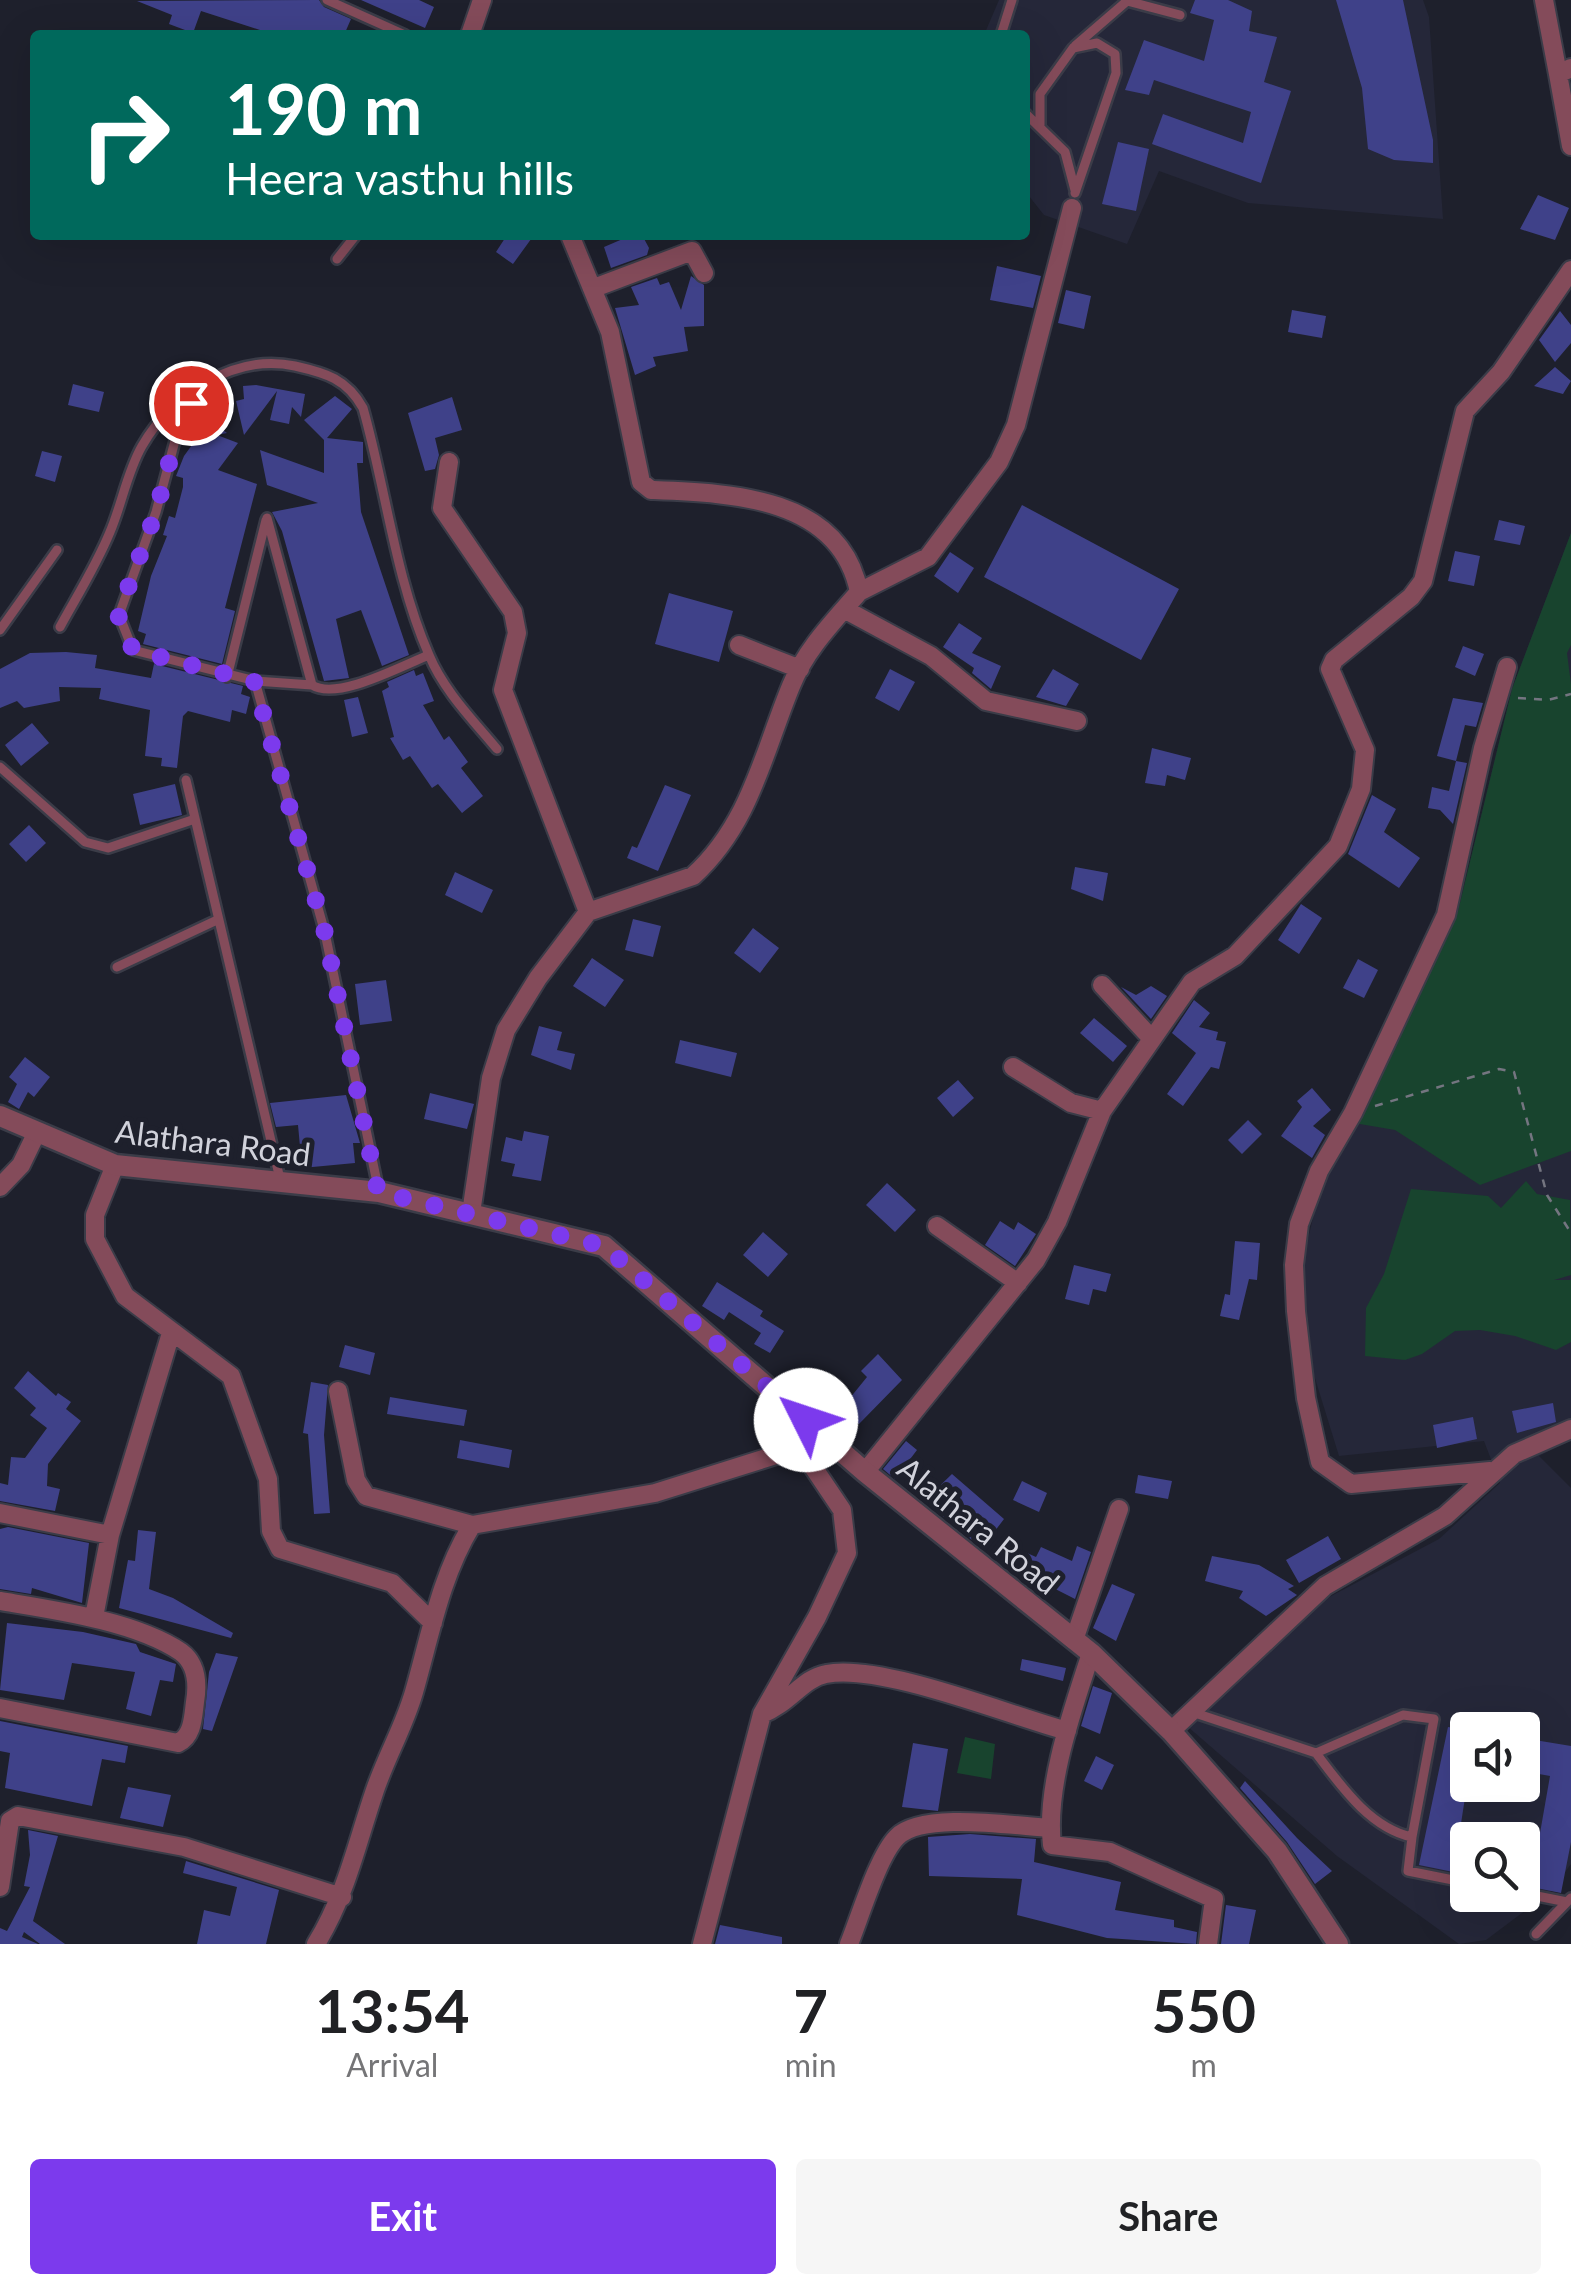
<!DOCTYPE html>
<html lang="en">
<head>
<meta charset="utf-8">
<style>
	:root { --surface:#fff; --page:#f6f6f6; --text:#202124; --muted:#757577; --accent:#7c3aed }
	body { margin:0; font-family:Lato,sans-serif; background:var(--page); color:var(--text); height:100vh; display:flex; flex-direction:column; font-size:38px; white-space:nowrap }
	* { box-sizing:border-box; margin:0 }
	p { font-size:32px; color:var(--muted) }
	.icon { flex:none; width:55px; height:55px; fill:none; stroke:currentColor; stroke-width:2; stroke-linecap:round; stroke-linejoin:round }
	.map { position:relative; height:1944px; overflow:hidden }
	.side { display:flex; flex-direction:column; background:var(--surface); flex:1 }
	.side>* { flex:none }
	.top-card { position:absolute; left:30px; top:30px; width:1000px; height:210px; border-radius:10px; box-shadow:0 10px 40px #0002; background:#00695c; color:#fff; overflow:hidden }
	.tools { position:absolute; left:1450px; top:1712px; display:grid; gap:20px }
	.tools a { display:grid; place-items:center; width:90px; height:90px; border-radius:10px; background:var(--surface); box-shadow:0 10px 40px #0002; font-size:50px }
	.pin { position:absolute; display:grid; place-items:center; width:85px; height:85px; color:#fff; margin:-42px; border:5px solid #fff; border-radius:50%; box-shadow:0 2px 10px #0007 }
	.me { position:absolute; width:110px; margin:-55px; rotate:311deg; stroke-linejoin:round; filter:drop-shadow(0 0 8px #0008) }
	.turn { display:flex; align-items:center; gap:35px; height:210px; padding:0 30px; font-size:45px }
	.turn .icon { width:130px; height:130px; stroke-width:2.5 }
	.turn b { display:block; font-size:70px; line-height:85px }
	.eta { display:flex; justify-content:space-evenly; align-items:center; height:170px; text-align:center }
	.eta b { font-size:60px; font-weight:700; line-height:70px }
	.cta { display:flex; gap:20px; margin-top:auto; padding:20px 30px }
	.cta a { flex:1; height:115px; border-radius:10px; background:var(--accent); color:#fff; font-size:40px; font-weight:700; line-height:115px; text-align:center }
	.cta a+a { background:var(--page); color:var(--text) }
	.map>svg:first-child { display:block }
	.built { fill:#252739; fill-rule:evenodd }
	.green { fill:#18442e }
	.building { fill:#3f4189 }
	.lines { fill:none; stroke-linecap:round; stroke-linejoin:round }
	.service-casing { stroke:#3b3c48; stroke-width:14 }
	.minor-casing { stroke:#3b3c48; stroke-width:22 }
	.tertiary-casing { stroke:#3b3c48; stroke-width:25 }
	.path { stroke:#747580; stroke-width:2.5; stroke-dasharray:8 8; stroke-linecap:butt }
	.service { stroke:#844b5a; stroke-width:9 }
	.minor { stroke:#844b5a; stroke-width:18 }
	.tertiary { stroke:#844b5a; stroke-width:20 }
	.route { stroke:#7c3aed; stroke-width:18; stroke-dasharray:0 32.4 }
	.labels { text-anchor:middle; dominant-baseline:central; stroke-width:10; stroke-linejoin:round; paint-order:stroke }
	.street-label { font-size:32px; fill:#d1d2db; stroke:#1e202c }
</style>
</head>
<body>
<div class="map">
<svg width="1571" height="1944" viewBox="0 0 1571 1944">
	<rect width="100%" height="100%" fill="#1e202c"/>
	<!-- built -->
	<path class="built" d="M999 0H1423L1429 17 1443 219 1248 203 1159 171 1127 244 1044 215 1025 191V35H984Z
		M1571 533V1440L1539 1456 1571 1488V1864L1550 1892 1486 1940 1459 1944 1337 1856 1187 1726 1318 1603 1439 1539 1500 1483 1484 1441 1339 1456 1314 1375 1302 1264 1318 1197 1458 911 1512 689ZM1468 1730H1522V1785H1468ZM1468 1840H1522V1895H1468Z"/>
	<!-- green -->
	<path class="green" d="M1571 533V645L1567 653 1571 684V1151L1480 1185 1395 1130 1354 1123 1458 911 1512 689Z
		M1526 1181 1537 1194 1570 1200 1571 1275 1554 1280H1571V1342L1556 1350 1515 1336 1480 1330 1455 1331 1422 1354 1405 1360 1365 1356 1366 1308 1384 1274 1411 1189 1488 1196 1501 1208Z
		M965 1737 995 1744 991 1779 957 1773Z"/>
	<!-- building -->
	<path class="building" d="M319 0 324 7 351 19 344 35H262L263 31 201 11 193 33 169 24 172 15 137 1Z
		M361 0H419L434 7 425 28Z
		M1195 0H1228L1252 11 1249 31 1277 37 1264 82 1291 91 1261 183 1152 144 1163 114 1243 143 1251 112 1154 80 1149 95 1125 90 1144 40 1204 61 1214 20 1190 13Z
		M1336 0H1403L1433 140V163L1394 160 1368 149 1362 88Z
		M1118 142 1149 149 1136 211 1102 204Z
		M1538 195 1569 208 1555 240 1520 229Z
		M507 235H534L513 264 496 252Z
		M632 235H642L649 248 647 255 611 268 604 247Z
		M997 266 1041 276 1033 308 990 300Z
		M691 276 704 285V326L684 327 688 351 653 357 656 366 635 375 615 308 639 305 631 287 657 278 660 285 669 282 681 310Z
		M1066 290 1091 296 1084 329 1058 323Z
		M1292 310 1326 316 1322 338 1288 332Z
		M1560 311 1571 325V343L1555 362 1539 340Z
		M1555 367 1571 381 1563 394 1534 386Z
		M73 384 104 392 99 412 68 405Z
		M256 385 305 394 301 417 292 407 289 424 270 420 277 391 244 435 236 401 244 399 243 386Z
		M335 396 352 409 327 438 363 442V463H357L361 512 409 655 382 666 361 610 336 619 349 678 324 681 282 531 272 512 318 503 267 485 260 450 324 473V440L304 420Z
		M452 397 462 430 435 438 439 455 435 469 425 471 408 413Z
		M210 420 227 433 217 435 238 443 218 470 257 484 225 608 235 611 222 664 143 644 146 634 138 631 151 576 167 536 163 535 169 516 175 518 183 487V478L176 476 184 456Z
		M42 451 62 456 55 482 35 476Z
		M1022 505 1179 589 1141 660 984 577Z
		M1499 520 1525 526 1520 545 1494 540Z
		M1455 551 1480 556 1474 586 1448 581Z
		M950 552 974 568 958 593 934 576Z
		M669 593 733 611 719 662 655 644Z
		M959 623 982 638 972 653 1001 666 991 689 972 673 974 668 943 647Z
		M1463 646 1484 654 1475 676 1455 667Z
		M66 652 97 655 95 668 151 678 154 664 243 686 241 694 250 697 246 714 232 710 230 722 188 711 183 716 177 768 161 766 162 758 145 756 150 710 99 699 101 688 59 687 60 701 24 708 17 701 0 708V669L30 653Z
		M890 669 915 682 899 711 875 698Z
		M1053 669 1079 684 1066 706 1036 697Z
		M414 670 416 676 423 673 434 701 423 705 444 740 449 736 468 762 461 768 483 796 462 813 438 784 432 788 410 756 403 760 390 738 394 737 382 691 389 687 387 682Z
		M358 697 368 733 352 737 344 700Z
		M1453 698 1483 703 1476 727 1465 725 1456 761 1437 756Z
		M32 723 49 743 21 766 5 745Z
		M1152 748 1191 758 1185 780 1167 775 1165 786 1145 783Z
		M1456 761 1467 763 1453 824 1440 810 1428 808 1432 787 1449 791Z
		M175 784 182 815 140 825 133 794Z
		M665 785 691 795 658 871 627 858 632 846 637 848Z
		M1372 795 1396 809 1384 832 1420 858 1399 888 1348 854Z
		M29 825 46 843 26 862 9 844Z
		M1075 867 1108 873 1103 901 1071 889Z
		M455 872 493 890 482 913 445 895Z
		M1301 904 1322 918 1299 954 1278 940Z
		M633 919 661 926 653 957 625 950Z
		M753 928 779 948 760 973 734 953Z
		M592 958 624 980 605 1007 573 986Z
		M1358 959 1378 970 1364 998 1343 988Z
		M386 980 392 1021 360 1025 355 984Z
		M1151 986 1167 996 1151 1019 1121 987 1136 995Z
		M1194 1000 1210 1013 1199 1027 1218 1032 1216 1040 1226 1042 1219 1069 1211 1067 1183 1106 1167 1094 1196 1053 1172 1033Z
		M1094 1018 1127 1046 1113 1062 1080 1033Z
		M539 1026 562 1032 557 1050 575 1054 571 1070 531 1055Z
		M680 1040 737 1053 731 1077 675 1063Z
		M25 1057 50 1077 34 1097 28 1092 19 1109 8 1102 17 1084 9 1077Z
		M958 1080 974 1098 953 1117 937 1098Z
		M1312 1088 1331 1110 1313 1126 1325 1135 1312 1158 1281 1136 1302 1107 1297 1101Z
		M430 1093 474 1104 467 1129 424 1119Z
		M346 1095 360 1143H353L355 1163 302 1168 298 1125 276 1127 270 1103Z
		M1248 1120 1262 1134 1242 1154 1228 1140Z
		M524 1131 549 1136 541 1181 512 1176 515 1164 501 1161 506 1137 522 1141Z
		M887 1183 916 1210 895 1232 866 1205Z
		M1000 1221 1014 1230 1018 1222 1036 1234 1015 1266 985 1245Z
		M763 1232 788 1254 768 1277 743 1255Z
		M1235 1241 1260 1243 1257 1280 1249 1279 1239 1320 1220 1316 1225 1294 1230 1295Z
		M1074 1265 1111 1274 1106 1292 1093 1289 1089 1305 1065 1299Z
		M717 1282 763 1311 760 1316 784 1331 770 1353 754 1344 761 1333 729 1312 724 1320 702 1306Z
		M345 1345 375 1353 370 1375 339 1367Z
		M878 1354 902 1380 859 1424 841 1409 867 1377 861 1371Z
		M28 1371 56 1396 58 1393 71 1402 66 1409 81 1421 48 1464 47 1486 60 1489 55 1511 0 1501V1483L8 1485 11 1457 25 1458 47 1428 30 1415 36 1408 14 1388Z
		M311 1382 328 1385 324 1435 330 1513 314 1514 308 1434 303 1433Z
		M390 1397 467 1410 464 1426 387 1414Z
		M1553 1403 1556 1422 1517 1433 1512 1411Z
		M1473 1417 1477 1439 1437 1448 1433 1425Z
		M460 1440 512 1450 509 1468 457 1458Z
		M906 1441 917 1450 895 1479 883 1469Z
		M952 1474 1004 1519 982 1548 924 1501Z
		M1138 1475 1172 1481 1168 1499 1135 1493Z
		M1022 1481 1047 1493 1039 1512 1013 1500Z
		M8 1527 89 1543 82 1603 32 1588 31 1594 0 1589V1529Z
		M138 1530 156 1532 149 1589 173 1598 233 1633 231 1638 119 1608 128 1560 135 1561Z
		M1328 1536 1341 1559 1299 1583 1286 1560Z
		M1077 1546 1091 1552 1075 1599 1010 1566 1018 1549 1036 1557 1041 1547 1072 1561Z
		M1212 1556 1259 1565 1294 1586 1288 1589 1297 1595 1266 1616 1239 1598 1243 1591 1205 1581Z
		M1112 1584 1135 1594 1116 1641 1093 1628Z
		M7 1623 83 1632 136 1644 140 1652 176 1664 173 1682 160 1680 151 1716 126 1709 135 1672 72 1663 64 1700 0 1690Z
		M216 1653 238 1657 212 1731 203 1729 209 1672Z
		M1022 1659 1066 1668 1063 1681 1020 1670Z
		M1093 1686 1112 1693 1100 1734 1081 1726Z
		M0 1721 128 1746 125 1763 102 1759 92 1806 5 1788 10 1753 0 1751Z
		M1448 1727 1468 1730V1778L1458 1843 1468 1844V1875L1419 1865Z
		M1522 1738 1571 1746V1842L1561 1893 1522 1885V1854L1536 1856 1550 1776 1522 1771Z
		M913 1743 948 1749 938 1811 902 1807Z
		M1096 1756 1114 1765 1102 1790 1084 1781Z
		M1245 1781 1297 1838 1332 1871 1315 1884 1287 1842 1240 1788Z
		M128 1787 171 1795 163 1827 120 1818Z
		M28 1830 58 1836 33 1921 65 1944H40L24 1932 22 1937 38 1944H0V1928L7 1931 30 1887 24 1886 30 1855Z
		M970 1834 1036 1839 1034 1862 1121 1882 1115 1910 1174 1920V1927L1197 1932 1196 1944 1107 1938 1017 1915 1022 1879 929 1876 928 1837Z
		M186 1861 279 1890 266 1944H197L204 1910 230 1916 237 1887 183 1873Z
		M1226 1905 1256 1910 1249 1944H1221Z
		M720 1925 782 1937V1944H715Z"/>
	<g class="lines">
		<defs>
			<path id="service" d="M327 0 405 35
				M1001 35 1012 0
				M1075 46 1127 1 1180 15
				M1025 113 1065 152 1075 190
				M1040 125V94L1073 48 1097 43 1115 54 1116 73 1075 193
				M337 259 356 235
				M198 391 180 422 156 512 119 615 133 650 255 681
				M267 518 312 685 255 681 325 933 379 1192
				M60 627C77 596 97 564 110 532 122 504 127 472 142 446 172 394 235 353 295 366 326 373 347 379 363 408 386 489 395 577 429 655 444 691 473 720 497 749
				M0 630 57 550
				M227 677 266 520
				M312 685C337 701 401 666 429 655
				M0 767 85 842 108 848 195 819
				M186 780 280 1179
				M117 967 217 920
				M1192 1712 1316 1753 1403 1715 1434 1719 1412 1837C1370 1828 1341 1786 1316 1753
				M1412 1837 1408 1871 1468 1883
				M1522 1893 1567 1902 1571 1898
				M1536 1934 1567 1902"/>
			<path id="minor" d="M1544 0 1558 74
				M470 35 482 0
				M1571 68 1558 74 1571 146
				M594 288 692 251 704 273
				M449 462 442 508 513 612 517 633 503 690 588 912
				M859 592 928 557 999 462 1016 425 1072 208
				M844 609 931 656 986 701 1077 721
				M739 645 800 669
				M1102 985 1152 1039
				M1013 1067 1071 1103 1102 1111
				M115 1165 95 1215V1239L125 1296 231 1376 268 1479 271 1531 280 1549 392 1583 433 1623
				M0 1187 21 1165 36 1134
				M471 1213 491 1078 506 1030 538 978 588 912 693 876C750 824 763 754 791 686 806 649 834 621 859 592 840 496 730 493 651 490L641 482 610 332 570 235
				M937 1226 1018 1283
				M338 1391 356 1480 366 1496 472 1525
				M1490 1471 1351 1484 1320 1462 1306 1398 1296 1311 1294 1265 1299 1224 1319 1171 1353 1113 1446 915 1483 748 1507 667
				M865 1472 1036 1260 1057 1222 1102 1111 1192 982 1235 956 1338 846 1361 789 1365 750 1330 669 1334 660 1411 597 1423 581 1465 411 1501 372 1571 270
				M0 1513 110 1535 94 1617
				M110 1535 171 1333
				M0 1601C54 1610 135 1621 181 1652 197 1664 198 1684 195 1702 193 1717 193 1736 178 1743L0 1708
				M1074 1640 1119 1509
				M1091 1653C1073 1709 1045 1786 1052 1845L1110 1852 1214 1899 1208 1944
				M762 1714C790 1703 803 1678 826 1674 881 1663 1008 1715 1067 1731
				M1171 1731 1325 1586 1445 1516 1514 1454 1571 1429
				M0 1887 10 1821 18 1816 184 1847 342 1897
				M316 1944C346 1895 356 1846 374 1793 385 1759 404 1727 414 1692 430 1636 441 1575 472 1525L655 1493 776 1455H805L842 1510 847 1553 817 1617 762 1714 702 1944
				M849 1944C860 1917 878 1856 897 1837 922 1811 1015 1826 1050 1828"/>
			<path id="tertiary" d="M0 1116 115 1165 379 1192 604 1246 865 1472 1091 1653 1171 1731 1277 1851 1338 1944"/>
		</defs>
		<!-- service casing -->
		<use href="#service" class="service-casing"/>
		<!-- minor casing -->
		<use href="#minor" class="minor-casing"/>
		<!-- tertiary casing -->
		<use href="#tertiary" class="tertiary-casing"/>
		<!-- path -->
		<path class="path" d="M1518 698 1548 700 1571 694
			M1375 1106 1499 1069 1514 1072 1547 1195 1571 1233"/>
		<!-- service -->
		<use href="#service" class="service"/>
		<!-- minor -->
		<use href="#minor" class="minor"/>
		<!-- tertiary -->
		<use href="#tertiary" class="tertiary"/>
	</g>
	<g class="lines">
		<!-- route -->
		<path class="route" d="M191 403 180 422 156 512 118 615 133 650 254 681 325 933 378 1192 604 1246 806 1420"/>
	</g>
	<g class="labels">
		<!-- street labels -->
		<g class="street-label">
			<text transform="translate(213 1142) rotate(7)">Alathara Road</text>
			<text transform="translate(979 1525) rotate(39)">Alathara Road</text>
		</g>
	</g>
</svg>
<div class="tools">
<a><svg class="icon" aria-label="sound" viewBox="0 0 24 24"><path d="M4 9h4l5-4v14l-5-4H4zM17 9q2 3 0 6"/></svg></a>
<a><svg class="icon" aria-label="search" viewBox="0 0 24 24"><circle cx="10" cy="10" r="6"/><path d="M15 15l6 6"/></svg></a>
</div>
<div class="pin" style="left:191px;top:403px;background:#d93025"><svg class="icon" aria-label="arrive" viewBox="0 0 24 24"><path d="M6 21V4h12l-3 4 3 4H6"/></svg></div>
<svg class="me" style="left:806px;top:1420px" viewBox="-20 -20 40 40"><circle r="19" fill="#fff"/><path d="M0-13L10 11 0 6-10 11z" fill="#7c3aed"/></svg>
<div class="top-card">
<div class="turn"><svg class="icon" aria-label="right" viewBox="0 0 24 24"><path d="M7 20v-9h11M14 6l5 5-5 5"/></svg><div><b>190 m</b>Heera vasthu hills</div></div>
</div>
</div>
<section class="side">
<div class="eta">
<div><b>13:54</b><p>Arrival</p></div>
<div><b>7</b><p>min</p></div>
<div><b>550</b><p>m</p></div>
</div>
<div class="cta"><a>Exit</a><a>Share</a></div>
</section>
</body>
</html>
